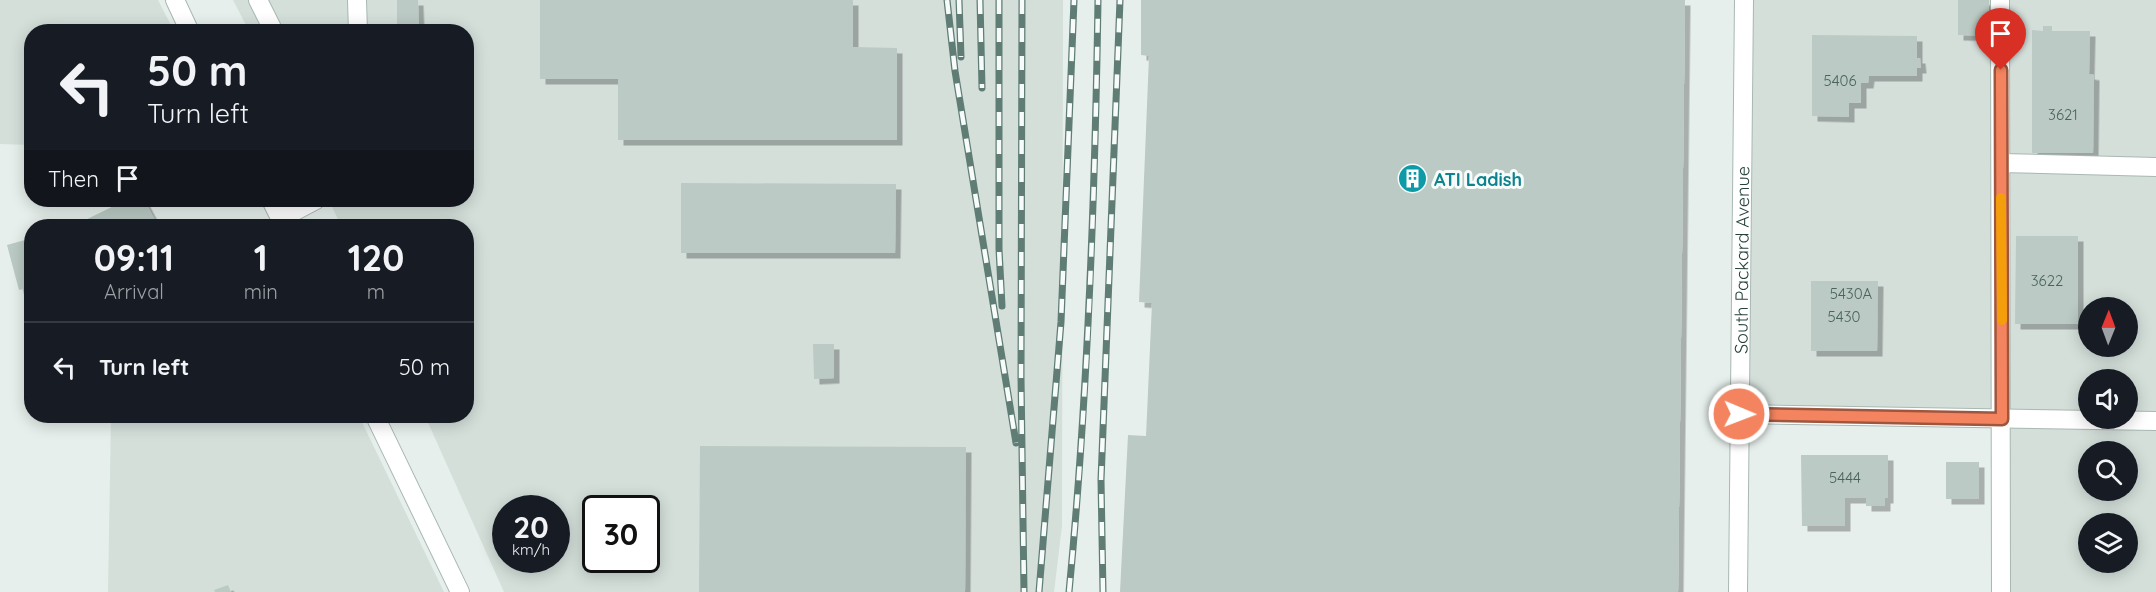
<!DOCTYPE html>
<html lang="en">
<head>
<meta charset="utf-8">
<style>
	:root { --surface:#171b24; --page:#242831; --text:#f1f3f6; --muted:#9ea1a6; --line:#363941 }
	body { margin:0; font-family:Quicksand,sans-serif; background:var(--page); color:var(--text); height:100vh; display:flex; flex-direction:column; font-size:22px; white-space:nowrap }
	* { box-sizing:border-box; margin:0 }
	p { font-size:20px; color:var(--muted) }
	.icon { flex:none; width:33px; height:33px; fill:none; stroke:currentColor; stroke-width:2; stroke-linecap:round; stroke-linejoin:round }
	.map { position:relative; flex:1; overflow:hidden }
	.panel { position:absolute; left:24px; top:219px; width:450px; height:204px; display:flex; flex-direction:column; background:var(--surface); border-radius:24px; box-shadow:0 3px 15px #0003 }
	.panel>* { flex:none }
	.hud { position:absolute; left:24px; top:24px; width:450px; height:183px; border-radius:24px; box-shadow:0 3px 15px #0003; background:#171b24; color:var(--text); overflow:hidden }
	.needle { width:39px; rotate:1deg }
	.controls { position:absolute; left:2078px; top:297px; display:grid; gap:12px }
	.controls a { display:grid; place-items:center; width:60px; height:60px; border-radius:50%; background:var(--surface); box-shadow:0 3px 15px #0003; font-size:30px }
	.speed { position:absolute; left:492px; top:495px; display:flex; gap:12px; font-size:30px; font-weight:700; text-align:center }
	.speed>* { display:grid; place-content:center; width:78px; height:78px; border-radius:50%; background:var(--surface); box-shadow:0 3px 15px #0003; line-height:1 }
	.speed small { font-size:15px; font-weight:400 }
	.speed .limit { border:3px solid #111; border-radius:9px; background:#fff; color:#111 }
	.pin { position:absolute; display:grid; place-items:center; width:51px; height:51px; color:#fff; margin:-62px -26px; border-radius:50% 50% 50% 0; rotate:-45deg; box-shadow:0 0 6px #0007 }
	.pin .icon { rotate:45deg }
	.me { position:absolute; width:66px; margin:-33px; rotate:91deg; stroke-linejoin:round; filter:drop-shadow(0 0 4px #0008) }
	.turn { display:flex; align-items:center; gap:21px; height:126px; padding:0 24px; font-size:27px }
	.turn .icon { width:78px; height:78px; stroke-width:2.5 }
	.turn b { display:block; font-size:42px; line-height:51px }
	.then { display:flex; align-items:center; height:57px; padding:0 24px; background:#0003; gap:12px; font-size:22px }
	.eta { display:flex; justify-content:space-evenly; align-items:center; height:102px; text-align:center }
	.eta b { font-size:36px; font-weight:800; line-height:42px }
	ul { padding:0; list-style:none }
	li { display:flex; align-items:center; gap:18px; height:90px; padding:0 24px; border-top:2px solid var(--line) }
	li div { flex:1 }
	li b { display:block; font-size:22px }
	li em { font-style:normal }
	.map>svg:first-child { display:block }
	.built { fill:#d4dfda; fill-rule:evenodd }
	.building { fill:#bbcac4; filter:url(#shadow) }
	.lines { fill:none; stroke-linecap:round; stroke-linejoin:round }
	.service-casing { stroke:#a8b8b2; stroke-width:20 }
	.minor-casing { stroke:#a8b8b2; stroke-width:20 }
	.tertiary-casing { stroke:#a8b8b2; stroke-width:20 }
	.service { stroke:#fff; stroke-width:18 }
	.minor { stroke:#fff; stroke-width:18 }
	.tertiary { stroke:#fff; stroke-width:18 }
	.rail-casing { stroke:#5f7d75; stroke-width:7 }
	.rail { stroke:#f7fbf9; stroke-width:4.5; stroke-dasharray:14; stroke-linecap:butt }
	.route-casing { stroke:#9f563e; stroke-width:15 }
	.route { stroke:#f4845f; stroke-width:10 }
	.slow { stroke:#f59e0b; stroke-width:10 }
	.labels { text-anchor:middle; dominant-baseline:central; stroke-width:6; stroke-linejoin:round; paint-order:stroke }
	.number-label { font-size:15px; fill:#4a645c }
	.culture-label { font-size:18px; font-weight:bold; fill:#0d838f; stroke:#f7fbf9; text-anchor:start }
	.street-label { font-size:18px; fill:#24423a; stroke:#f7fbf9 }
</style>
</head>
<body>
<div class="map">
<svg width="2156" height="592" viewBox="0 0 2156 592">
	<defs>
		<filter id="shadow"><feDropShadow dx="5.5" dy="5.5" stdDeviation="0" flood-color="#0004"/></filter>
	</defs>
	<rect width="100%" height="100%" fill="#e6efeb"/>
	<!-- built -->
	<path class="built" d="M0 0H158L174 31 32 32 31 145 0 144Z
		M233 0H1063L1062 526 1054 592H504L425 416H466V226H341L329 200H466V32L249 31ZM506 508H556V560H506ZM596 508H646V560H596Z
		M1744 0H2156V592H2001L2002 419 1739 414ZM2088 308H2127V346H2088ZM2088 380H2127V418H2088ZM2088 452H2127V490H2088ZM2088 524H2127V562H2088Z
		M111 416H359L444 592H108Z"/>
	<!-- building -->
	<path class="building" d="M397 0H418L419 25 397 28Z
		M540 0H853V47L897 48V140H618V79H540Z
		M1141 0H1685L1678 592H1120L1128 435 1146 436 1152 303 1139 302 1149 56 1141 55Z
		M1958 0H1989V36L1958 35Z
		M2043 26H2052V31H2090L2089 74 2094 75 2093 153H2032V30L2043 31Z
		M1812 35 1917 36V58H1920L1921 68H1917V76H1869L1868 83H1861V103H1849V117L1812 116Z
		M681 183 896 184 895 253H681Z
		M126 200H144L158 226H73Z
		M2016 236H2078V324H2015Z
		M32 238V287L19 290 7 245Z
		M1811 281H1878L1877 351H1811Z
		M813 344H834V378L814 379Z
		M700 446 966 447 965 592H699Z
		M1801 455H1888V498H1885V506H1866V498H1845V526H1802Z
		M1946 462H1979V499H1946Z
		M228 585 231 592H215L214 590Z"/>
	<g class="lines">
		<defs>
			<path id="service" d="M258 0 274 32
				M357 0 358 32
				M2000 0 2001 592
				M2001 163 2156 167
				M280 219 316 200"/>
			<path id="minor" d="M1739 414 2156 421"/>
			<g id="tertiary">
				<path d="M175 0 190 32"/>
				<path d="M271 200 284 226"/>
				<path d="M375 416 460 592"/>
				<path id="s1" d="M1738 592 1744 0"/>
			</g>
		</defs>
		<!-- service casing -->
		<use href="#service" class="service-casing"/>
		<!-- minor casing -->
		<use href="#minor" class="minor-casing"/>
		<!-- tertiary casing -->
		<use href="#tertiary" class="tertiary-casing"/>
		<!-- service -->
		<use href="#service" class="service"/>
		<!-- minor -->
		<use href="#minor" class="minor"/>
		<!-- tertiary -->
		<use href="#tertiary" class="tertiary"/>
		<defs>
			<path id="rail" d="M947 0 955 71 1016 443
				M959 0 961 57
				M980 0 982 88
				M999 0V249L1002 306
				M1022 0 1021 377 1024 592
				M1039 592 1061 322 1074 0
				M1069 592C1088 396 1095 197 1098 0
				M1103 592 1101 480 1120 0"/>
		</defs>
		<!-- rail casing -->
		<use href="#rail" class="rail-casing"/>
		<!-- rail -->
		<use href="#rail" class="rail"/>
	</g>
	<g class="lines">
		<defs>
			<path id="route" d="M1739 414 2002 419 2001 70"/>
		</defs>
		<!-- route casing -->
		<use href="#route" class="route-casing"/>
		<!-- route -->
		<use href="#route" class="route"/>
		<!-- slow -->
		<path class="slow" d="M2001 198 2002 320"/>
	</g>
	<!-- icons -->
	<defs>
		<symbol id="building-disc" viewBox="-11 -11 22 22"><circle r="9.5" fill="#0f9aa8" stroke="#f7fbf9"/><path d="M-4-6H4V6H1V3H-1V6H-4ZM-2.5-4.3h1.7v1.8h-1.7ZM.8-4.3h1.7v1.8H.8ZM-2.5-1h1.7V.8h-1.7ZM.8-1h1.7V.8H.8Z" fill="#fff"/></symbol>
	</defs>
	<g fill-rule="evenodd">
		<use href="#building-disc" x="1396" y="162" width="33" height="33"/>
	</g>
	<g class="labels">
		<!-- number labels -->
		<g class="number-label">
			<text x="1840" y="80">5406</text>
			<text x="2063" y="114">3621</text>
			<text x="2047" y="280">3622</text>
			<text x="1851" y="293">5430A</text>
			<text x="1844" y="316">5430</text>
			<text x="1845" y="477">5444</text>
		</g>
		<!-- culture labels -->
		<g class="culture-label">
			<text x="1434" y="179">ATI Ladish</text>
		</g>
		<!-- street labels -->
		<g class="street-label">
			<text stroke="none"><textPath href="#s1" startOffset="332">South Packard Avenue</textPath></text>
		</g>
	</g>
</svg>
<div class="controls">
<a><svg class="needle" viewBox="-14 -14 28 28"><path d="M0-13l5 13h-10z" fill="#e53935"/><path d="M0 13l5-13h-10z" fill="#9ea1a6"/></svg></a>
<a><svg class="icon" aria-label="sound" viewBox="0 0 24 24"><path d="M4 9h4l5-4v14l-5-4H4zM17 9q2 3 0 6"/></svg></a>
<a><svg class="icon" aria-label="search" viewBox="0 0 24 24"><circle cx="10" cy="10" r="6"/><path d="M15 15l6 6"/></svg></a>
<a><svg class="icon" aria-label="layers" viewBox="0 0 24 24"><path d="M12 4l9 5-9 5-9-5zM3 14l9 5 9-5"/></svg></a>
</div>
<div class="speed"><div>20<small>km/h</small></div><div class="limit">30</div></div>
<div class="pin" style="left:2001px;top:70px;background:#d93025"><svg class="icon" aria-label="arrive" viewBox="0 0 24 24"><path d="M6 21V4h12l-3 4 3 4H6"/></svg></div>
<svg class="me" style="left:1739px;top:414px" viewBox="-20 -20 40 40"><circle r="17" fill="#f4845f" stroke="#fff" stroke-width="3"/><path d="M0-11L8 9 0 5-8 9z" fill="#fff"/></svg>
<div class="hud">
<div class="turn"><svg class="icon" aria-label="left" viewBox="0 0 24 24"><path d="M17 20v-9H6M10 6l-5 5 5 5"/></svg><div><b>50 m</b>Turn left</div></div>
<div class="then">Then<svg class="icon" aria-label="arrive" viewBox="0 0 24 24"><path d="M6 21V4h12l-3 4 3 4H6"/></svg></div>
</div>
<section class="panel">
<div class="eta">
<div><b>09:11</b><p>Arrival</p></div>
<div><b>1</b><p>min</p></div>
<div><b>120</b><p>m</p></div>
</div>
<ul>
<li><svg class="icon" aria-label="left" viewBox="0 0 24 24"><path d="M17 20v-9H6M10 6l-5 5 5 5"/></svg><div><b>Turn left</b></div><em>50 m</em></li>
</ul>
</section>
</div>
</body>
</html>
